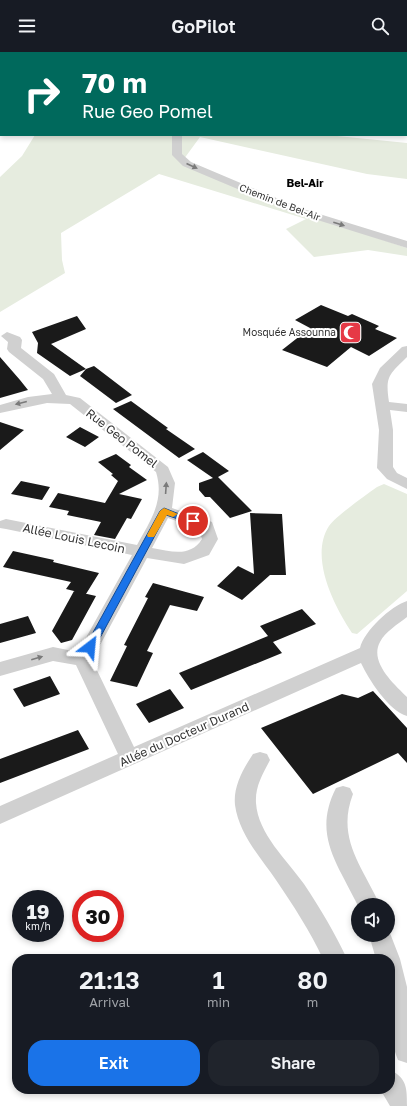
<!DOCTYPE html>
<html lang="en">
<head>
<meta charset="utf-8">
<style>
	:root { --surface:#171b24; --page:#20242c; --text:#f1f3f6; --muted:#9ea1a6; --accent:#1a73e8 }
	body { margin:0; font-family:"Golos Text",sans-serif; background:var(--page); color:var(--text); height:100vh; display:flex; flex-direction:column; font-size:15px; white-space:nowrap }
	* { box-sizing:border-box; margin:0 }
	p { font-size:13px; color:var(--muted) }
	.icon { flex:none; width:22px; height:22px; fill:none; stroke:currentColor; stroke-width:2; stroke-linecap:round; stroke-linejoin:round }
	.map { position:relative; flex:1; overflow:hidden }
	.panel { position:absolute; left:12px; top:902px; width:383px; height:140px; display:flex; flex-direction:column; background:var(--surface); border-radius:16px; box-shadow:0 2px 6px #0003 }
	.panel>* { flex:none }
	.guide { position:absolute; left:0px; top:0px; width:407px; height:84px; box-shadow:0 2px 6px #0003; background:#00695c; color:#fff; overflow:hidden }
	.fabs { position:absolute; left:351px; top:846px; display:grid; gap:8px }
	.fabs a { display:grid; place-items:center; width:44px; height:44px; border-radius:50%; background:var(--surface); box-shadow:0 2px 6px #0003; font-size:20px }
	.speed { position:absolute; left:12px; top:838px; display:flex; gap:8px; font-size:20px; font-weight:700; text-align:center }
	.speed>* { display:grid; place-content:center; width:52px; height:52px; border-radius:50%; background:var(--surface); box-shadow:0 2px 6px #0003; line-height:1 }
	.speed small { font-size:10px; font-weight:400 }
	.speed .limit { border:6px solid #d22; background:#fff; color:#111 }
	.pin { position:absolute; display:grid; place-items:center; width:34px; height:34px; color:#fff; margin:-17px; border:2px solid #fff; border-radius:50%; box-shadow:0 1px 4px #0007 }
	.me { position:absolute; width:44px; margin:-22px; rotate:29deg; stroke-linejoin:round; filter:drop-shadow(0 0 3px #0008) }
	.turn { display:flex; align-items:center; gap:14px; height:84px; padding:0 16px; font-size:18px }
	.turn .icon { width:52px; height:52px; stroke-width:2.5 }
	.turn b { display:block; font-size:28px; line-height:34px }
	.eta { display:flex; justify-content:space-evenly; align-items:center; height:68px; text-align:center }
	.eta b { font-size:24px; font-weight:600; line-height:28px }
	.action { display:flex; gap:8px; margin-top:auto; padding:8px 16px }
	.action a { flex:1; height:46px; border-radius:16px; background:var(--accent); color:#fff; font-size:16px; font-weight:600; line-height:46px; text-align:center }
	.action a+a { background:var(--page); color:var(--text) }
	header { display:flex; justify-content:space-between; align-items:center; height:52px; padding:0 16px; background:var(--surface); font-size:18px; font-weight:600 }
	.map>svg:first-child { display:block }
	.green { fill:#e6ecdf }
	.building { fill:#1a1a1a }
	.lines { fill:none; stroke-linecap:round; stroke-linejoin:round }
	.street { fill:#d0d0d0; fill-rule:evenodd }
	.oneway { fill:#7a7a7a }
	.route { fill:#1a73e8; stroke:#114b97 }
	.slow { fill:#f59e0b }
	.labels { text-anchor:middle; dominant-baseline:central; stroke-width:4; stroke-linejoin:round; paint-order:stroke }
	.far-street-label { font-size:10px; fill:#333; stroke:#fff }
	.far-poi-label { font-size:10px; fill:#333; stroke:#fff; text-anchor:end }
	.far-neighbourhood-label { font-size:11px; font-weight:bold; fill:#000; stroke:#fff }
	.street-label { font-size:12px; fill:#333; stroke:#fff }
</style>
</head>
<body>
<header><svg class="icon" aria-label="menu" viewBox="0 0 24 24"><path d="M4 6h16M4 12h16M4 18h16"/></svg>GoPilot<svg class="icon" aria-label="search" viewBox="0 0 24 24"><circle cx="10" cy="10" r="6"/><path d="M15 15l6 6"/></svg></header>
<div class="map">
<svg width="407" height="1054" viewBox="0 0 407 1054">
	<rect width="100%" height="100%" fill="#fff"/>
	<!-- green -->
	<path class="green" d="M35 83H327L407 91V127L367 122 200 85 181 111 309 163 407 196V204L368 198 314 205 286 177 306 167 159 122 61 181 62 208 65 221 0 260V125L22 104Z
		M384 432 407 442V539L357 582 352 581C334 554 309 505 329 474 336 464 366 443 377 435Z"/>
	<!-- building -->
	<path class="building" d="M321 253 348 264 352 262 379 274 375 277 397 286 369 304 351 295 327 315 282 298 310 276 295 268Z
		M77 264 86 277 51 292 86 317 94 314 132 343 116 351 80 324 86 317 70 324 37 301 38 291 32 280Z
		M0 305 20 328 28 338 0 346Z
		M131 349 168 376 166 377 195 397 179 406 113 357Z
		M0 370 24 378 0 398Z
		M80 375 99 385 85 395 66 385Z
		M203 400 229 419 218 425 252 459 230 466 210 445H205L199 438V431L213 426 187 408Z
		M116 402 131 413 129 415 147 428 119 442 142 447 131 467 127 466 115 487 94 483 101 470 67 463 69 459 49 455 58 441 105 451 118 429 111 423 113 422 98 410Z
		M21 429 50 435 42 448 11 442Z
		M250 461 282 462 286 523H270L242 548 217 534 238 514 254 522Z
		M13 499 54 508 53 510 99 521 86 542 66 537 71 530 3 515Z
		M153 531 204 545 197 559 170 553 147 599 153 601 137 635 110 629 127 594 124 593 148 546 145 545Z
		M74 539 96 544 72 588 61 591 52 579Z
		M302 557 316 572 273 590 282 601 191 638 179 621 268 584 260 574Z
		M28 564 36 581 0 591V572Z
		M50 624 60 642 24 655 13 637Z
		M170 637 184 656 149 671 136 652Z
		M373 639 407 676V711L398 701 313 742 261 676 342 642 358 646Z
		M78 678 89 697 0 731V707Z"/>
	<g class="lines">
		<!-- street -->
		<path class="street" d="M0 9H1V15H0Z
			M172 83H182V102L191 110 300 156 407 189V196L292 160 183 114 172 103Z
			M7 280 20 285 22 288 21 296 54 322 66 343 80 346 168 415 175 431 172 456 212 470 218 487 209 503 184 512 147 506 92 608 134 695 360 596C364 579 391 554 407 549V565C398 572 385 580 380 590 369 610 394 632 407 645V664C389 659 369 628 361 611L0 772V754L118 702 76 613 53 609 0 624V610L53 595 78 600 132 503 6 477 0 476V469L6 467 137 493C150 469 165 449 156 420L70 352 47 351 0 361V353L28 345 52 342 43 327 9 300 7 297 8 290 1 284ZM168 466 199 477 202 487C190 506 171 499 152 496Z
			M407 294V305C389 323 385 324 389 350L407 352V360L390 358 393 378V415L397 421 407 426V437L387 427 377 416 379 378 372 332 380 316 402 295Z
			M260 700 267 702 270 708C263 722 255 734 256 751 258 782 287 808 304 832 320 856 335 881 347 907H323C310 879 293 853 276 828 260 805 239 782 235 753 233 735 243 717 253 702Z
			M343 734 350 736 353 742C336 786 362 814 380 853L358 854C338 812 312 783 336 736Z
			M388 876 400 907 407 935V1011L398 1008C385 977 390 940 390 907H376L369 883H388Z
			M390 1018C407 1026 407 1036 407 1054H390L380 1037H390Z"/>
	</g>
	<!-- one-way arrows -->
	<defs><path id="oneway-solid" d="M-6-.8H1V-3.2L6.5 0L1 3.2V.8H-6Z"/></defs>
	<g class="oneway">
		<use href="#oneway-solid" transform="translate(192 114) rotate(24)"/>
		<use href="#oneway-solid" transform="translate(339 172) rotate(18)"/>
		<use href="#oneway-solid" transform="translate(21 351) rotate(166)"/>
		<use href="#oneway-solid" transform="translate(166 436) rotate(-86)"/>
		<use href="#oneway-solid" transform="translate(37 606) rotate(-16)"/>
	</g>
	<!-- route -->
	<path class="route" d="M164 456 197 469 193 472 166 463 94 597H87L85 595 160 459Z"/>
	<!-- slow -->
	<path class="slow" d="M164 456 178 462 173 465 167 463 154 485H148L147 483 160 459Z"/>
	<!-- icons -->
	<defs>
		<symbol id="mosque-square" viewBox="-11 -11 22 22"><rect x="-9" y="-9" width="18" height="18" rx="4" fill="#e63946" stroke="#fff"/><path d="M3.5-4.9A6 6 0 1 0 3.5 4.9A5 5 0 1 1 3.5-4.9Z" fill="#fff"/></symbol>
	</defs>
	<g fill-rule="evenodd">
		<use href="#mosque-square" x="338" y="268" width="25" height="25"/>
	</g>
	<g class="labels">
		<!-- far-street labels -->
		<g class="far-street-label">
			<text transform="translate(280 150) rotate(21)">Chemin de Bel-Air</text>
		</g>
		<!-- far-poi labels -->
		<g class="far-poi-label">
			<text x="336" y="280">Mosquée Assounna</text>
		</g>
		<!-- far-neighbourhood labels -->
		<g class="far-neighbourhood-label">
			<text x="305" y="130">Bel-Air</text>
		</g>
		<!-- street labels -->
		<g class="street-label">
			<text transform="translate(122 386) rotate(38)">Rue Geo Pomel</text>
			<text transform="translate(74 486) rotate(12)">Allée Louis Lecoin</text>
			<text transform="translate(184 682) rotate(-24)">Allée du Docteur Durand</text>
		</g>
	</g>
</svg>
<div class="fabs">
<a><svg class="icon" aria-label="sound" viewBox="0 0 24 24"><path d="M4 9h4l5-4v14l-5-4H4zM17 9q2 3 0 6"/></svg></a>
</div>
<div class="speed"><div>19<small>km/h</small></div><div class="limit">30</div></div>
<div class="pin" style="left:193px;top:469px;background:#d93025"><svg class="icon" aria-label="arrive" viewBox="0 0 24 24"><path d="M6 21V4h12l-3 4 3 4H6"/></svg></div>
<svg class="me" style="left:90px;top:595px" viewBox="-20 -20 40 40"><path d="M0-17L14 15 0 8-14 15z" fill="#1a73e8" stroke="#fff" stroke-width="4"/></svg>
<div class="guide">
<div class="turn"><svg class="icon" aria-label="right" viewBox="0 0 24 24"><path d="M7 20v-9h11M14 6l5 5-5 5"/></svg><div><b>70 m</b>Rue Geo Pomel</div></div>
</div>
<section class="panel">
<div class="eta">
<div><b>21:13</b><p>Arrival</p></div>
<div><b>1</b><p>min</p></div>
<div><b>80</b><p>m</p></div>
</div>
<div class="action"><a>Exit</a><a>Share</a></div>
</section>
</div>
</body>
</html>
